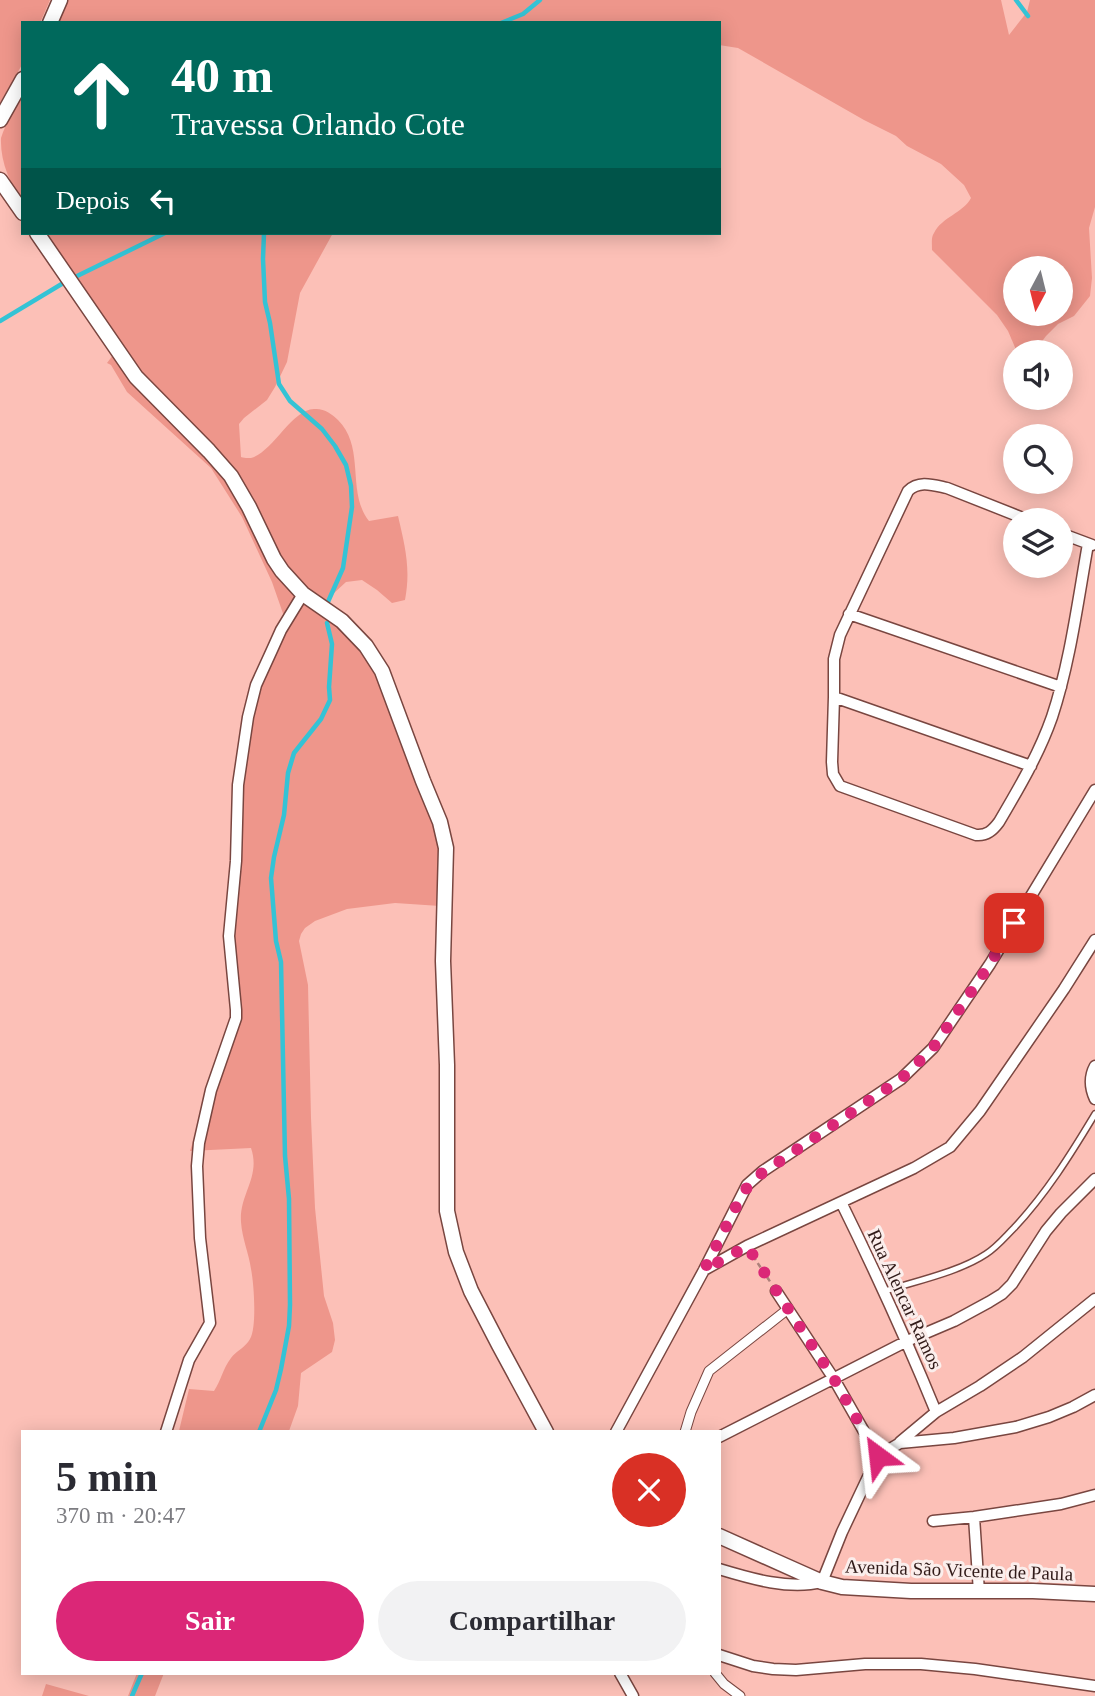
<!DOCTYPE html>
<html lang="pt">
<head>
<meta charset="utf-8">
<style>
	:root { --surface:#fff; --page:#f2f2f3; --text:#2b2b33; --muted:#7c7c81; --accent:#db2777 }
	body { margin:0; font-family:Georgia,serif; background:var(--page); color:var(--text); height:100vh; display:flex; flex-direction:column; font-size:26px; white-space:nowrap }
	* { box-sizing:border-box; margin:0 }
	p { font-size:23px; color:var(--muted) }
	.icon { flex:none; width:38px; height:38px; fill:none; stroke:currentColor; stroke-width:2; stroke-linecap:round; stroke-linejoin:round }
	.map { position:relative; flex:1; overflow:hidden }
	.panel { position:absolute; left:21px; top:1430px; width:700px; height:245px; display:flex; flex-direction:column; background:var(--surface); border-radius:0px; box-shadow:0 4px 18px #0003 }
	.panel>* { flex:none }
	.guide { position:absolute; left:21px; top:21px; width:700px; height:214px; border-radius:0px; box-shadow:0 4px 18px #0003; background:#00695c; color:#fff; overflow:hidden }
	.needle { width:46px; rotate:187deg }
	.buttons { position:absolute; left:1003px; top:256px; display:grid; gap:14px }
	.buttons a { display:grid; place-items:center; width:70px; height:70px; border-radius:50%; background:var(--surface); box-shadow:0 4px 18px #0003; font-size:35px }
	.pin { position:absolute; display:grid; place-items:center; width:60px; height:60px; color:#fff; margin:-30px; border-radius:14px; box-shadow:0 4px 10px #0006 }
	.me { position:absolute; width:77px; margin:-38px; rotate:330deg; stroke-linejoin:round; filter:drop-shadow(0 0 5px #0008) }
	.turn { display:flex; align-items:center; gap:24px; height:147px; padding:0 35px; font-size:32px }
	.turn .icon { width:91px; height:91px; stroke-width:2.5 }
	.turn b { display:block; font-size:49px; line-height:60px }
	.then { display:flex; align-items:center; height:66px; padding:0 35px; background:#0003; gap:14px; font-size:26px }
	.round { display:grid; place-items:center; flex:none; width:74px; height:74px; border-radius:37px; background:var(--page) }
	.head { display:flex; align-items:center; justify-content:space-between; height:119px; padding:0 35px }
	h1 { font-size:42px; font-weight:800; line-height:52px }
	.primary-button { display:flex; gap:14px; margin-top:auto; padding:14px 35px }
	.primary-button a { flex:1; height:80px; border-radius:42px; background:var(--accent); color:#fff; font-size:28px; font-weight:800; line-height:80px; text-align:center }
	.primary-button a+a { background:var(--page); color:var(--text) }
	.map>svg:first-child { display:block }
	.green { fill:#ee968b; fill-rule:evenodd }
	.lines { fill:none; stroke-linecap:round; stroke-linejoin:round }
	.stream { stroke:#34c3d5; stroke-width:4.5 }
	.service-casing { stroke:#794640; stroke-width:8 }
	.pedestrian-casing { stroke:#794640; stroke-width:11 }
	.minor-casing { stroke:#794640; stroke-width:13 }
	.tertiary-casing { stroke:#794640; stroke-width:17 }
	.path { stroke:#ad807a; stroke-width:2.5; stroke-dasharray:5 3.5; stroke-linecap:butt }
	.service { stroke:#fff; stroke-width:5 }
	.pedestrian { stroke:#fff; stroke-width:9 }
	.minor { stroke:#fff; stroke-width:10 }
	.tertiary { stroke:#fff; stroke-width:14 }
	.route { stroke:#db2777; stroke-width:12; stroke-dasharray:0 21.6 }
	.labels { text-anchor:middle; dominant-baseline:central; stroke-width:6; stroke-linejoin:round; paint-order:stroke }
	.street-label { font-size:19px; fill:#311b19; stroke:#fbeeec }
</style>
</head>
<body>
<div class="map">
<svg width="1095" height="1696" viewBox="0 0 1095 1696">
	<rect width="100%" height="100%" fill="#fcc0b7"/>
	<!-- green -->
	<path class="green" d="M0 0H50L40 23H23V63L0 103Z
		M68 0H1001L1009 35 1027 12 1030 0H1095V207L1089 228 1092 278 1090 296 1074 316 1058 324 1046 336 1034 352H1017L1008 331 997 315 932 250C932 244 931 237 934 233 942 217 963 213 971 198L964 185 941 164 907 146 896 136 864 120 738 48 719 45V23H57ZM1015 268H1060V313H1015Z
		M23 93V203C10 184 0 161 1 138 6 122 16 107 23 93Z
		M43 233H333L300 293 287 362 275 387 267 400 244 418 239 424 241 457C242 458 250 458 251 458 273 452 291 410 314 409 324 408 332 414 338 420 366 448 346 492 369 521L398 516C405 546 411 569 405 600L392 603 377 590 362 580 346 582 321 605 374 656 408 763 427 794 439 826 440 906 395 903 347 909 315 921 305 928 301 934 299 941 308 985 311 1118 315 1208 324 1296 333 1323 335 1340 332 1352 301 1373 298 1406 289 1431H179L189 1389 214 1391C221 1381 223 1368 231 1358 236 1351 246 1347 250 1339 257 1328 254 1283 251 1269 249 1254 242 1238 241 1222 239 1194 261 1177 251 1148L190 1151 236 1008 234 926 240 778 260 679 286 622 272 582 242 517 211 468 127 392 111 365 107 363 119 347Z
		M137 1673H164L155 1696H128Z
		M46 1684 89 1696H42Z"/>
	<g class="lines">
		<!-- stream -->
		<path class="stream" d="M1016 0 1028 16
			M501 23 523 14 540 0
			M264 233 263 259 265 302 270 323 279 384 290 401 322 429 335 446 346 465 351 486 352 507 343 568 327 604
			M73 278 165 233
			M0 321 65 282
			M259 1432 276 1390 281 1369 289 1326 290 1305 289 1199 285 1156 281 962 276 941 271 878 274 857 284 815 288 773 294 753 321 719 330 700 329 687 332 644 327 623
			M132 1696 142 1673"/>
		<defs>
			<path id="service" d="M885 1291C916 1281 959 1272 986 1254 997 1247 1005 1237 1014 1228 1046 1194 1071 1154 1095 1114"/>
			<path id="pedestrian" d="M685 1432 691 1412 709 1371 788 1309
				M715 1673 724 1684 740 1696"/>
			<path id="minor" d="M1028 520 947 488C933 485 919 480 908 491L840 635 834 659V697L832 762 833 774 840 786 976 835C987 836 993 830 999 822 1019 788 1039 754 1052 717 1070 663 1078 600 1088 544
				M1060 533 1092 545
				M849 614 1061 687
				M834 697 1031 766
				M1095 1066C1089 1077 1090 1088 1095 1099
				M841 1202C875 1271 907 1341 936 1412
				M704 1270 747 1246 914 1168 950 1147 980 1111 1064 989 1095 940
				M776 1291 834 1379 878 1456
				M166 1432 189 1360 210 1323 200 1238 197 1166 199 1143 211 1090 236 1018V1010L229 936 236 861 238 785 248 717 256 685 272 650 281 630 303 594
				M616 1432 704 1270 747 1185 763 1171 901 1079 933 1048 990 964 1095 790
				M719 1437 907 1341 954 1321 989 1302 1002 1294 1012 1284 1046 1231 1061 1213 1095 1179
				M900 1442 936 1412 980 1386 1023 1357 1095 1299
				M974 1517 979 1592
				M933 1521 974 1517 1061 1504 1095 1495
				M719 1569C752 1579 789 1590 822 1582L842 1532 878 1456 900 1443 954 1438 1016 1427 1049 1417 1073 1407 1095 1395
				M719 1655 753 1666 773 1669 796 1670 865 1664H921L975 1669 1095 1686
				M620 1673 633 1696"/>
			<path id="tertiary" d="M50 23 60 0
				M0 120 23 79
				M0 180 23 213
				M37 233 136 377 209 451 231 476 249 507 274 559 282 571 303 594 342 621 366 646 382 671 423 781 440 822 446 848 443 961 447 1065V1211L456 1252 471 1291 499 1345 546 1432
				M719 1536 822 1582 842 1587 911 1591H1033L1095 1594"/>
		</defs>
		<!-- service casing -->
		<use href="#service" class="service-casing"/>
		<!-- pedestrian casing -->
		<use href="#pedestrian" class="pedestrian-casing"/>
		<!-- minor casing -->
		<use href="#minor" class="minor-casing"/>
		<!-- tertiary casing -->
		<use href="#tertiary" class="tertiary-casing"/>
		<!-- path -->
		<path class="path" d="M753 1256 771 1283"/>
		<!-- service -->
		<use href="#service" class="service"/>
		<!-- pedestrian -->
		<use href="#pedestrian" class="pedestrian"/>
		<!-- minor -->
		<use href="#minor" class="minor"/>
		<!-- tertiary -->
		<use href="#tertiary" class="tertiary"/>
	</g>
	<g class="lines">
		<!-- route -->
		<path class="route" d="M878 1456 834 1379 747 1246 704 1270 742 1195 752 1180 901 1079 933 1048 990 964 1014 923"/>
	</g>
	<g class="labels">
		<!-- street labels -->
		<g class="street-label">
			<text transform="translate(905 1299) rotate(65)">Rua Alencar Ramos</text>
			<text transform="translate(959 1570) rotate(2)">Avenida São Vicente de Paula</text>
		</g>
	</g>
</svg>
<div class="buttons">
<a><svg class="needle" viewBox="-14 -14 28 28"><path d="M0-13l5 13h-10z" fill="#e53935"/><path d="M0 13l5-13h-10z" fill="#7c7c81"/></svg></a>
<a><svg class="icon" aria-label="sound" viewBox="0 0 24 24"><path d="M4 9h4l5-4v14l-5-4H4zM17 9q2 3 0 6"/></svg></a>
<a><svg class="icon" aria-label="search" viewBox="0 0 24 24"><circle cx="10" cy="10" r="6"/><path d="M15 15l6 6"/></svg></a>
<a><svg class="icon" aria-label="layers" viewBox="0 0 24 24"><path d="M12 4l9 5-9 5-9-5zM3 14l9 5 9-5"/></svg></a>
</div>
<div class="pin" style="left:1014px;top:923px;background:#d93025"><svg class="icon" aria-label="arrive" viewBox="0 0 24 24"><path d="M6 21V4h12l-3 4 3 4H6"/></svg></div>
<svg class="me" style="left:878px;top:1456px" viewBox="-20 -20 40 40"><path d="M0-17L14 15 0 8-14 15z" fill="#db2777" stroke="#fff" stroke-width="4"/></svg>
<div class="guide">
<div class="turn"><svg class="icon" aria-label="ahead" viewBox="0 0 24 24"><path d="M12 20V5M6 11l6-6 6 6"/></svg><div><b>40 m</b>Travessa Orlando Cote</div></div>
<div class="then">Depois<svg class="icon" aria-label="left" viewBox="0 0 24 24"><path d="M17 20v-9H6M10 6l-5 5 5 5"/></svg></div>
</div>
<section class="panel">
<div class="head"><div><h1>5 min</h1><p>370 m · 20:47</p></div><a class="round" style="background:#d93025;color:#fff"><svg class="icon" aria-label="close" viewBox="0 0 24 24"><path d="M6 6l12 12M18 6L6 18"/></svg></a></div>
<div class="primary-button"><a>Sair</a><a>Compartilhar</a></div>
</section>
</div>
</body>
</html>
